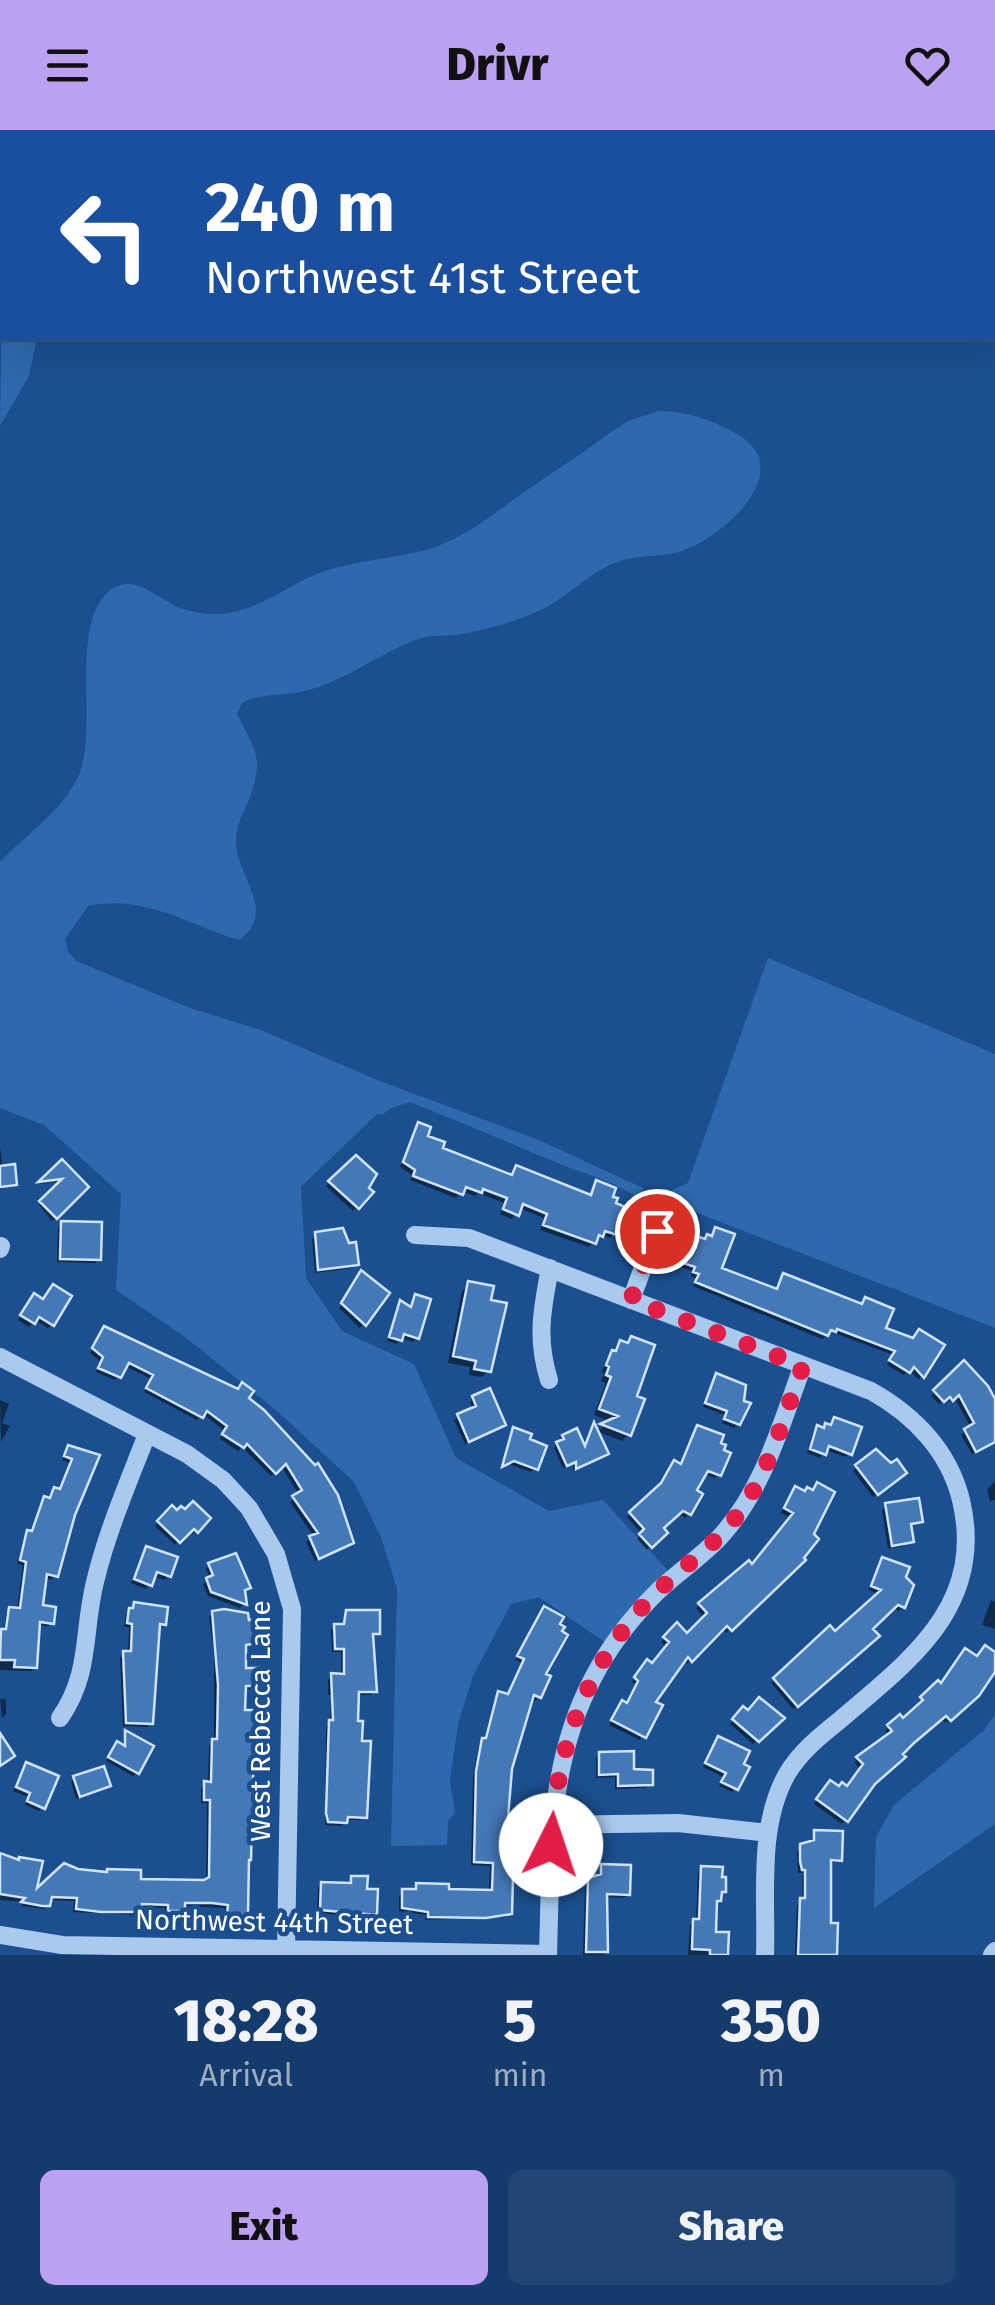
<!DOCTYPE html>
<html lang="en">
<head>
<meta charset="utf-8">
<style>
	:root { --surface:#143b6b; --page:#214673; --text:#f1f3f6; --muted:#9dadc1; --line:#33557e; --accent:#bca0f2 }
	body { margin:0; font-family:"Fira Sans",sans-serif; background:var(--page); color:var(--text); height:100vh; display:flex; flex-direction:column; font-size:38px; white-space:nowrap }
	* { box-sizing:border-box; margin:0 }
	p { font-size:32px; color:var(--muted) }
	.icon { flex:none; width:55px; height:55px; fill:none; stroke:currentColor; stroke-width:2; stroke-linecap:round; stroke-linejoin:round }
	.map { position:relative; height:1825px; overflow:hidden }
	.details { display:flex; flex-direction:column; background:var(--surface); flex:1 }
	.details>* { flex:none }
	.banner { position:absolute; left:0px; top:0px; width:995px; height:210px; box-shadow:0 10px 40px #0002,0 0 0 2px var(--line); background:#1a4fa0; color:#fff; overflow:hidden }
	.pin { position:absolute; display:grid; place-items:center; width:85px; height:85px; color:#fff; margin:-42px; border:5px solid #fff; border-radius:50%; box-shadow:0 2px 10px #0007 }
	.me { position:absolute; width:110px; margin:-55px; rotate:4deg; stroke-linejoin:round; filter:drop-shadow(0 0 8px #0008) }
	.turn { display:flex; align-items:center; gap:35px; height:210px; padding:0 40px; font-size:45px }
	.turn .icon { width:130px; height:130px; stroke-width:2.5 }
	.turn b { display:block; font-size:70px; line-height:85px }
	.eta { display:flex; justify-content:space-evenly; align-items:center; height:170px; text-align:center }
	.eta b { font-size:60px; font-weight:800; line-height:70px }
	.cta { display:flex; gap:20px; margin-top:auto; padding:20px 40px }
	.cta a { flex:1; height:115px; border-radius:15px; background:var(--accent); color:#111; font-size:40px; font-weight:800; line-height:115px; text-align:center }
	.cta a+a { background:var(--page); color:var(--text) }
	header { display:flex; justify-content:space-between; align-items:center; height:130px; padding:0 40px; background:var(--accent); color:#111; font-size:45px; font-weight:800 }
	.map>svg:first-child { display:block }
	.green { fill:#2e69ad }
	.shadow { fill:#0007 }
	.building { fill:#4478b7; stroke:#cfe3fa; stroke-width:2.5 }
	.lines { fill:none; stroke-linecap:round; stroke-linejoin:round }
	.minor { stroke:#a9c9ee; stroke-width:18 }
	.route { stroke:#e11d48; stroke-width:18; stroke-dasharray:0 32.4 }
	.labels { text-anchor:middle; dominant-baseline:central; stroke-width:9; stroke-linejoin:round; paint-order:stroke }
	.street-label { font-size:28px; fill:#fff; stroke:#1b4f8f }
</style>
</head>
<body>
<header><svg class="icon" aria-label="menu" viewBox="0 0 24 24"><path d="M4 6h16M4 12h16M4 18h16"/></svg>Drivr<svg class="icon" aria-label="heart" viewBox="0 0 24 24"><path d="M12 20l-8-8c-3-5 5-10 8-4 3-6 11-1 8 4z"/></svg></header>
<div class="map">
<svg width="995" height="1825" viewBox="0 0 995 1825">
	<rect width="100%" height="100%" fill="#1b4f8f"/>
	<!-- green -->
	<path class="green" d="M2 167V208H37L29 246 0 296Z
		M658 281C687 281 712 290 737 304 797 338 728 403 687 419 667 428 641 424 620 431 589 441 566 470 536 482 514 492 487 499 463 504 448 507 432 504 418 509 380 523 347 550 308 560 285 567 262 562 242 573L237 584C256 622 265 629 248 672 243 684 236 696 236 710 235 745 279 782 239 810 188 795 144 764 88 776L65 809 68 821 76 831 190 878 261 900 377 950 539 1010 643 1058 644 1072C617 1052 590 1046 560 1034 510 1013 460 992 410 972L391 978 382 985 377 984 301 1057 306 1148 342 1201 414 1234 456 1328 549 1381 603 1370 674 1447 612 1517 539 1467 511 1474 473 1546 458 1594 450 1651 455 1682 448 1691 447 1715 391 1716 397 1459 381 1407 354 1352 277 1281 185 1207 116 1160 121 1064 44 995 0 978V732C25 705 60 683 77 649 101 601 66 492 112 459 135 443 159 470 180 478 197 484 216 486 233 482 267 475 291 453 322 442 356 430 392 429 426 420 467 408 496 381 530 358 557 339 585 322 611 302L628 291Z
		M768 828 995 924V1198L697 1083H683L676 1074 665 1069 663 1058 671 1060 688 1053Z
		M995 1585V1694L874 1778 876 1707 894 1675 984 1600Z"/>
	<!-- shadow -->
	<path class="shadow" d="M419 995 425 1007 440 1019 511 1047 517 1038 589 1067 597 1053 610 1068 614 1104 610 1108 601 1105 589 1117 540 1100 544 1088 519 1078 512 1089 500 1084 504 1073 478 1063 475 1066 461 1061 456 1068 410 1050 412 1045 400 1037Z
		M0 1017 3 1038 14 1054 0 1059Z
		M356 1029 365 1058 370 1063 353 1081 326 1056Z
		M62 1032 86 1057 52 1091 39 1075 63 1051 40 1054Z
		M62 1094 99 1129 95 1133 57 1132 58 1098Z
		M716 1100 719 1140 776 1161 784 1146 861 1174 865 1170 883 1200 941 1216 919 1250 909 1240 904 1245 887 1235 893 1225 832 1202 822 1209 693 1156 696 1148 691 1146 692 1141 681 1137 691 1111 695 1108 704 1111 711 1108Z
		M316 1105 347 1116 356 1134 352 1138 315 1143 312 1109Z
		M358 1148 387 1163 360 1198 339 1178Z
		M469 1154 488 1241 482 1247 469 1245 470 1237 448 1233 462 1161Z
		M415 1166 417 1208 413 1212 401 1208 396 1214 387 1211 397 1177 400 1173 409 1179Z
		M30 1170 52 1194 48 1198 35 1190 29 1197 18 1190Z
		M100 1203 245 1268 352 1413 315 1431 306 1412 314 1407 290 1372 299 1365 281 1336 271 1346 242 1317 238 1321 220 1309 225 1301 203 1284 197 1290 144 1262 151 1249 125 1236 115 1250 96 1242 101 1232 90 1223Z
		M631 1209 634 1267 629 1304 622 1311 597 1301 611 1292 594 1285 606 1253 601 1251 604 1243 601 1242 614 1220Z
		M964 1234 995 1275V1307L990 1315 972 1324 961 1305 971 1298 954 1267 948 1272 944 1269 939 1274 931 1266Z
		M717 1246 738 1294 734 1298 722 1293 725 1285 703 1277Z
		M474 1268 503 1294 465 1314 454 1290 473 1280 470 1272Z
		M0 1270 9 1274 2 1293 10 1296 1 1312Z
		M834 1290 849 1323 846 1327 825 1320 820 1328 807 1323 813 1302 817 1298 829 1297Z
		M593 1296 606 1324 573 1341V1334L563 1338 554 1318 564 1307 583 1318Z
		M697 1298 721 1322 719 1344 715 1348 704 1344 694 1361 689 1384 685 1388 677 1383 660 1398 665 1403 647 1420 637 1409 642 1404 627 1387 680 1336Z
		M514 1300 535 1338 531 1342 509 1334 500 1338Z
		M69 1318 97 1327 72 1384 55 1446 51 1450 44 1448 40 1477 52 1492 48 1496 37 1495 35 1537 31 1541 0 1540V1503L4 1502 6 1484 10 1480H17L23 1435 17 1434 24 1407 30 1403 40 1373 44 1369 48 1371 55 1359 59 1361 69 1333 62 1330Z
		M891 1336 900 1347 873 1367 853 1341 857 1337Z
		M995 1351V1370L990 1371 987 1360Z
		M817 1355 811 1405 799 1434 726 1503 722 1498 687 1534 683 1530 652 1573 640 1610 609 1595 618 1577 626 1575 636 1555 632 1552 643 1536H652L667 1517 661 1512 677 1496 687 1506 705 1489 696 1478 748 1433 752 1437 791 1388 781 1383 791 1363 795 1359 804 1363 812 1362Z
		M886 1376 920 1391 909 1396 908 1412 904 1416 888 1419 882 1380Z
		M172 1379 207 1388 192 1405 188 1401 175 1415 155 1396Z
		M146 1419 168 1446 165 1450 153 1446 146 1459 131 1453Z
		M883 1429 903 1477 899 1481 892 1478 870 1499 876 1506 793 1579 771 1553 830 1499 835 1505 879 1464 868 1460Z
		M210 1435 248 1458 242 1462 244 1474 240 1478 208 1466 203 1454 210 1449 206 1439Z
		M991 1470 995 1472V1499L982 1495Z
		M135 1475 163 1493 159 1497 151 1593 147 1597 123 1596 120 1527 128 1524 129 1497H124L126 1484Z
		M347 1482 377 1503 373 1507 375 1561 371 1565H356L364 1686 360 1690H345L341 1696 325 1695 326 1597 330 1593 331 1565H328V1550L332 1546H341V1522H332L331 1500 341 1497Z
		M213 1483 255 1512 244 1517 243 1540 256 1555 252 1559H243L253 1689 250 1692 245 1784 241 1788 224 1787 225 1778 182 1776 178 1784H165V1778L139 1777 135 1785 73 1782 74 1771 49 1770 44 1779 21 1776 25 1772 0 1770V1725L33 1765 78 1741 139 1752H206L207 1673H201V1658L208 1654 209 1616 214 1611V1522L209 1487Z
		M541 1483 543 1545 539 1567 535 1571 530 1569 509 1639 503 1716 509 1783 505 1787 425 1790 426 1785 399 1781V1766L417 1756 446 1761 489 1762 490 1736 471 1735 473 1646 479 1614 484 1611 495 1568 499 1564 507 1566 522 1533 515 1530Z
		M995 1525V1538L977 1564 946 1593 940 1588 900 1624 872 1654 842 1694 814 1674 826 1657 847 1659 861 1640 854 1632 890 1606 885 1601 899 1588 903 1592 921 1576 918 1572 938 1553 940 1556 977 1529Z
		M0 1569H6V1584L2 1588Z
		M743 1579 781 1589 753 1614 730 1594Z
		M126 1603 137 1643 133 1646 106 1631 114 1618 122 1617Z
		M719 1609 736 1658 732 1662 719 1656 723 1647 703 1637Z
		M600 1624 632 1641 650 1654 646 1658 615 1659V1647L596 1648V1628Z
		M27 1635 42 1677 39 1681 25 1675 28 1667 13 1661Z
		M75 1649 108 1656 76 1669 71 1652Z
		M815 1703 840 1730 829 1734V1796L835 1825H795L797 1775 802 1770 803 1743H798L797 1721 811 1714Z
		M602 1737 628 1764 624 1768 604 1767 605 1825H583L585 1755 598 1748Z
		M702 1739 723 1761 714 1775 713 1804 725 1825H688L690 1795 696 1791 698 1743Z
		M352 1748 365 1761 375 1784 371 1788 317 1783 318 1758 322 1754 348 1755Z"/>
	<!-- building -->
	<path class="building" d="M418 992 431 997 428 1006 445 1012 443 1018 512 1045 516 1035 591 1065 596 1050 616 1058 613 1067 618 1068 616 1073 627 1078 617 1105 605 1101 603 1107 599 1105 596 1114 543 1095 547 1084 523 1074 519 1086 503 1079 507 1068 483 1059 482 1063 466 1057 463 1065 413 1046 415 1040 403 1032Z
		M356 1025 377 1044 369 1058 374 1062 359 1079 328 1051Z
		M62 1029 89 1057 57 1089 39 1071 62 1049 38 1052Z
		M15 1034 17 1055 0 1057V1036Z
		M61 1091 102 1092 101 1130 60 1129Z
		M715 1097 735 1104 722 1138 777 1159 783 1143 862 1174 865 1167 894 1179 886 1198 913 1208 919 1199 945 1215 924 1248 914 1237 910 1243 889 1230 895 1221 837 1199 836 1202 831 1200 828 1206 695 1152 699 1144 693 1142 695 1137 683 1133 694 1105 705 1109 707 1104 712 1106Z
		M343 1098 349 1113 356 1112 359 1135 318 1140 315 1102Z
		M361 1140 390 1163 366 1196 341 1173Z
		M468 1151 494 1156 491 1170 507 1173 491 1242 474 1239 476 1231 453 1226Z
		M53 1154 72 1166 54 1196 39 1187 35 1194 20 1185 34 1163 43 1169Z
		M415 1164 431 1169 419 1209 404 1204 402 1211 389 1207 400 1170 411 1177Z
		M104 1196 238 1259 242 1252 254 1261 249 1268 264 1280 315 1335 318 1333 338 1365 354 1413 319 1429 309 1406 318 1403 292 1366 302 1360 286 1334 276 1344 247 1314 244 1318 222 1304 227 1296 207 1281 203 1288 146 1258 153 1245 129 1233 121 1248 98 1238 103 1227 92 1218Z
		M631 1206 655 1215 637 1266 645 1269 631 1306 600 1294 618 1286 599 1279 611 1247 606 1245 609 1237 606 1235 612 1220 616 1221 620 1210 628 1213Z
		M964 1230 988 1256 995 1269V1312L976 1322 964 1299 974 1293 959 1265 953 1271 950 1267 944 1272 933 1260Z
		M716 1243 746 1255 744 1271 751 1273 740 1295 724 1289 727 1281 705 1273Z
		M490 1258 506 1295 469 1312 457 1284 476 1276 472 1266Z
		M834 1287 862 1297 852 1325 829 1316 826 1325 810 1319 817 1295 824 1298 825 1293 831 1295Z
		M594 1292 609 1324 576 1339V1332L567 1336 556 1312 564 1309 562 1305 577 1298 585 1316Z
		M697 1295 724 1305 721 1313 726 1315 724 1320 731 1323 721 1346 708 1341 697 1360 703 1364 691 1385 683 1381 664 1398 668 1403 652 1418 639 1404 644 1399 629 1382 661 1353 674 1330 681 1334Z
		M513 1297 532 1304 530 1309 547 1316 538 1340 514 1331 502 1337Z
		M68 1315 100 1325 75 1385 58 1447 47 1444 43 1475 56 1477 54 1494 40 1492 37 1538 14 1537 15 1530H0L1 1499H6L9 1477 20 1478 26 1432 20 1430 27 1400 32 1401 44 1366 50 1368 54 1357 60 1359 72 1329 64 1326Z
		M876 1319 891 1333 897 1329 907 1343 878 1365 855 1335Z
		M817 1352 835 1362 814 1404 819 1409 804 1428 806 1430 732 1501 727 1496 692 1532 688 1527 656 1572 663 1575 646 1608 611 1590 622 1570 627 1573 638 1551 634 1547 647 1529 652 1533 669 1512 663 1507 677 1492 687 1503 707 1483 698 1473 749 1430 752 1434 793 1383 784 1378 795 1356 805 1361 807 1357 813 1360Z
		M919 1368 923 1392 911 1394 914 1412 892 1416 885 1373Z
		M193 1371 211 1388 198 1403 194 1399 180 1413 157 1391 172 1375 177 1380 181 1376 185 1379Z
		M146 1416 178 1427 171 1447 157 1442 152 1456 134 1449Z
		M236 1423 251 1458 245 1460 247 1475 211 1462 206 1448 213 1445 208 1433Z
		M882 1427 910 1437 906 1447 914 1455 905 1478 898 1475 873 1499 880 1506 798 1577 773 1548 830 1495 835 1501 881 1460 871 1456Z
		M134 1472 168 1477 166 1495 160 1494 153 1594 126 1593 123 1521H131L132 1494 127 1493 129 1478H133Z
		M544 1476 564 1487 560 1494 565 1497 562 1501 568 1505 546 1544 551 1546 541 1568 534 1565 512 1639 506 1713H514L512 1784 486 1788 428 1787V1782L402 1778V1759H416V1753L449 1754V1759L492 1760 493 1733 474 1732 476 1641 482 1608H486L498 1561 508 1564 524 1529 517 1526Z
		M224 1479 248 1483 249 1490 256 1489 258 1504V1513L246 1515V1538H259L258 1556H246L245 1580H257L252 1665H256L255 1690H252L251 1730H249L248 1785 227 1784 228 1775 212 1773H185V1781H168V1775L142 1774V1782H101L76 1779 77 1768 52 1767 50 1776H42L21 1772 25 1768 0 1764V1723L19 1730V1727L43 1731 37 1758 64 1733 78 1739 107 1742V1739L141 1740V1749L204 1750 209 1747 210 1670H204V1651L211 1652 212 1609H217L218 1555 212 1481Z
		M346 1480H380V1504H373L377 1562H359L358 1591H363L362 1611H371L367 1688 348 1687 347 1693 328 1692 326 1683 329 1590H333L331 1543 344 1544V1519H335L334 1494H344Z
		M985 1515 995 1522V1542L979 1566 951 1591 946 1586 914 1613 903 1624 906 1627 875 1654 848 1692 816 1669 830 1650 839 1656 842 1652 847 1656 863 1634 856 1627 892 1601 887 1595 900 1584 903 1588 923 1570 920 1567 938 1550 941 1553 965 1518 977 1526Z
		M759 1567 785 1588 759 1612 732 1589 743 1576 748 1580Z
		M125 1600 154 1616 139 1644 108 1627 117 1611 125 1616Z
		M0 1603 15 1626 0 1636Z
		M718 1606 750 1621 744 1634 750 1637 738 1660 721 1652 726 1643 705 1633Z
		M634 1621V1639L653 1640V1655L618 1656V1644L599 1645V1622Z
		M26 1632 59 1646 45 1679 27 1671 30 1663 16 1657Z
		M104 1636 111 1656 80 1667 73 1646Z
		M814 1700 843 1701 842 1731 831 1730V1793H838L837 1825H798L800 1768H805V1740H802L800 1731V1714L814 1710Z
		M601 1734 631 1735 630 1765 607 1764 608 1822H586L588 1748 601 1744Z
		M701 1736 723 1737 722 1747H726V1762H722L721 1771H717L716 1802H729L728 1825H710V1820L692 1819 693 1789H699Z
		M351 1746H368L367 1759H378L377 1785 320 1780 321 1752 351 1753Z"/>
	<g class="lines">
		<!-- minor -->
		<path class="minor" d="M415 1105 469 1108 871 1261C914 1285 949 1321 961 1370 986 1476 910 1530 840 1590 820 1606 800 1622 787 1644 757 1697 767 1767 765 1825
			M0 1119 1 1116
			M631 1170 666 1075
			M0 1227 187 1324 223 1350 249 1378 276 1424 292 1479 286 1820
			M549 1250C536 1208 542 1180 550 1138
			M60 1588C92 1542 82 1500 96 1448 108 1399 129 1351 147 1304
			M552 1695 678 1693 768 1703
			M0 1805 62 1815 548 1824
			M548 1825C551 1730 547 1634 593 1548 609 1517 632 1487 657 1462 677 1443 701 1427 720 1407 764 1359 781 1294 803 1235
			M992 1825 995 1821"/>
	</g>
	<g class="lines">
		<!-- route -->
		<path class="route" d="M551 1715C555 1621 588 1528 658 1461 687 1433 721 1411 744 1376 772 1334 785 1282 803 1236L631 1170 657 1101"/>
	</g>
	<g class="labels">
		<!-- street labels -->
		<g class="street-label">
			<text transform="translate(260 1591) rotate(-90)">West Rebecca Lane</text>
			<text transform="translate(274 1792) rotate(1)">Northwest 44th Street</text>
		</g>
	</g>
</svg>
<div class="pin" style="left:657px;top:1101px;background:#d93025"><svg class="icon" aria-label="arrive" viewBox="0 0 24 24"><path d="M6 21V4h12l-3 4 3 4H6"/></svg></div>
<svg class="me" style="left:551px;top:1715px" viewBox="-20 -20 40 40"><circle r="19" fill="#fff"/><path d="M0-13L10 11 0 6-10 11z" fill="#e11d48"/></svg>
<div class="banner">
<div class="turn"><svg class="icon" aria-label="left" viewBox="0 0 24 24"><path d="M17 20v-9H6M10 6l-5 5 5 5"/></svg><div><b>240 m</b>Northwest 41st Street</div></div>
</div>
</div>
<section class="details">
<div class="eta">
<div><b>18:28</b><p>Arrival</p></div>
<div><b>5</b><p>min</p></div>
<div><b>350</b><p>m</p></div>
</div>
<div class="cta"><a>Exit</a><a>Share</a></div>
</section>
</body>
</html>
